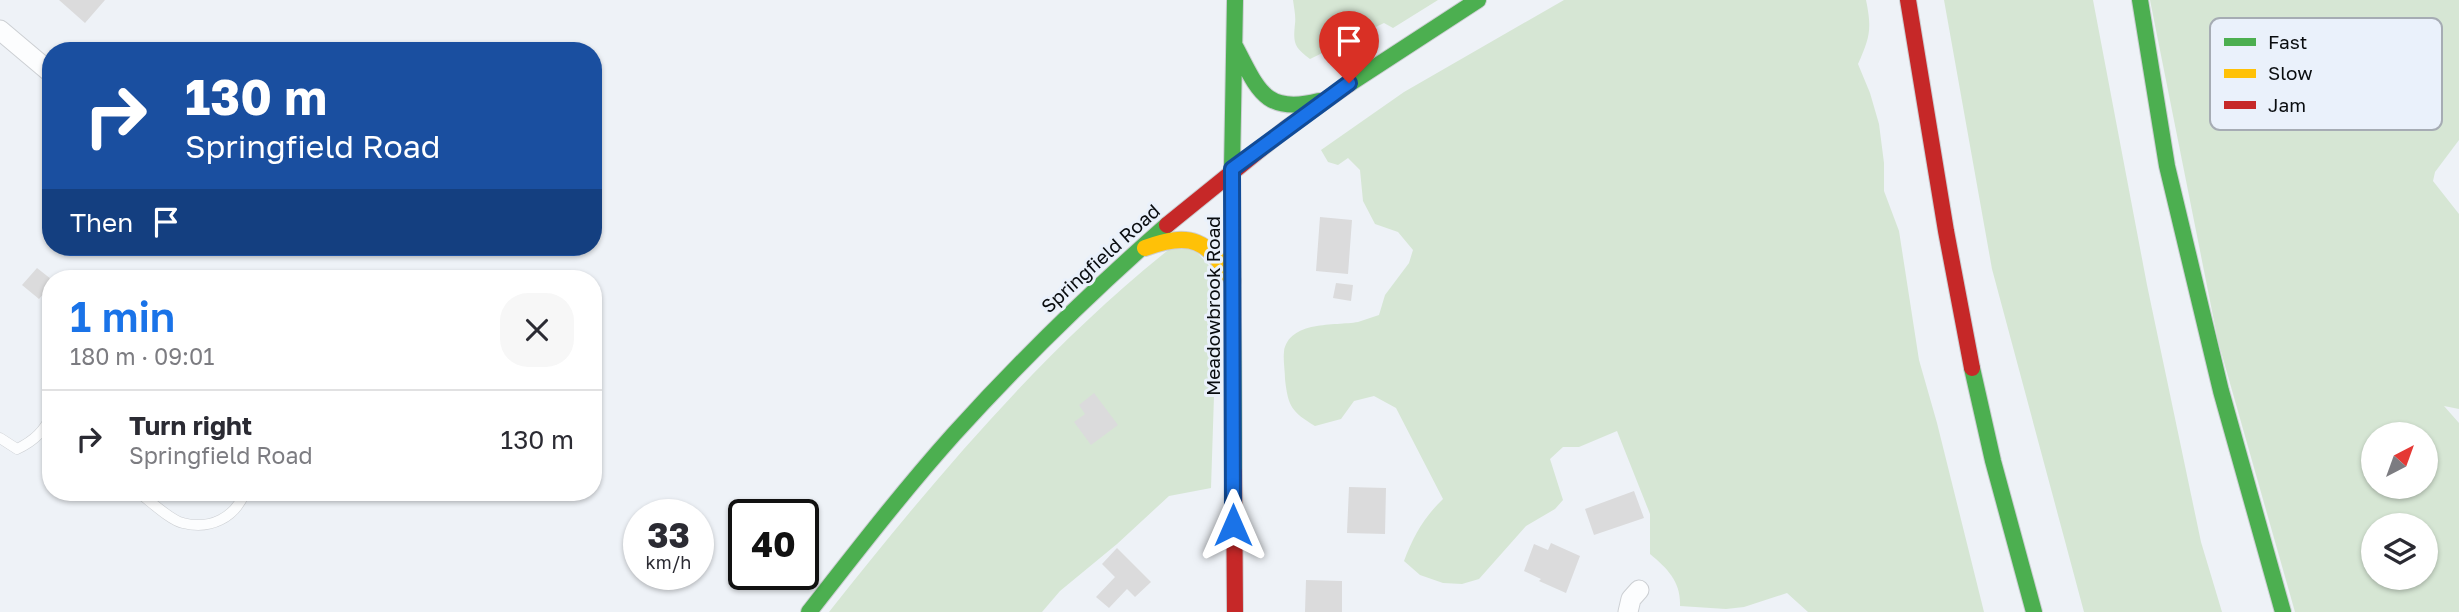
<!DOCTYPE html>
<html lang="en">
<head>
<meta charset="utf-8">
<style>
	:root { --surface:#fff; --page:#f7f7f7; --text:#2b2b33; --muted:#7c7c81; --line:#e1e1e2; --accent:#1a73e8 }
	body { margin:0; font-family:"Golos Text",sans-serif; background:var(--page); color:var(--text); height:100vh; display:flex; flex-direction:column; font-size:26px; white-space:nowrap }
	* { box-sizing:border-box; margin:0 }
	p { font-size:23px; color:var(--muted) }
	.icon { flex:none; width:38px; height:38px; fill:none; stroke:currentColor; stroke-width:2; stroke-linecap:round; stroke-linejoin:round }
	.map { position:relative; flex:1; overflow:hidden }
	.sheet { position:absolute; left:42px; top:270px; width:560px; height:231px; display:flex; flex-direction:column; background:var(--surface); border-radius:28px; box-shadow:0 2px 5px #0004 }
	.sheet>* { flex:none }
	.banner { position:absolute; left:42px; top:42px; width:560px; height:214px; border-radius:28px; box-shadow:0 2px 5px #0004; background:#1a4fa0; color:#fff; overflow:hidden }
	.needle { width:46px; rotate:41deg }
	.buttons { position:absolute; left:2361px; top:422px; display:grid; gap:14px }
	.buttons a { display:grid; place-items:center; width:77px; height:77px; border-radius:50%; background:var(--surface); box-shadow:0 2px 5px #0004; font-size:35px }
	.speed { position:absolute; left:623px; top:499px; display:flex; gap:14px; font-size:35px; font-weight:700; text-align:center }
	.speed>* { display:grid; place-content:center; width:91px; height:91px; border-radius:50%; background:var(--surface); box-shadow:0 2px 5px #0004; line-height:1 }
	.speed small { font-size:18px; font-weight:400 }
	.speed .limit { border:4px solid #111; border-radius:10px; background:#fff; color:#111 }
	.pin { position:absolute; display:grid; place-items:center; width:60px; height:60px; color:#fff; margin:-72px -30px; border-radius:50% 50% 50% 0; rotate:-45deg; box-shadow:0 0 7px #0007 }
	.pin .icon { rotate:45deg }
	.me { position:absolute; width:77px; margin:-38px; rotate:0deg; stroke-linejoin:round; filter:drop-shadow(0 0 5px #0008) }
	.turn { display:flex; align-items:center; gap:24px; height:147px; padding:0 28px; font-size:32px }
	.turn .icon { width:91px; height:91px; stroke-width:2.5 }
	.turn b { display:block; font-size:49px; line-height:60px }
	.then { display:flex; align-items:center; height:66px; padding:0 28px; background:#0003; gap:14px; font-size:26px }
	.round { display:grid; place-items:center; flex:none; width:74px; height:74px; border-radius:28px; background:var(--page) }
	.summary { display:flex; align-items:center; justify-content:space-between; height:119px; padding:0 28px }
	h1 { font-size:42px; font-weight:600; line-height:52px; color:var(--accent) }
	ul { padding:0; list-style:none }
	li { display:flex; align-items:center; gap:21px; height:98px; padding:0 28px; border-top:2px solid var(--line) }
	li div { flex:1 }
	li b { display:block; font-size:26px }
	li em { font-style:normal }
	.map>svg:first-child { display:block }
	.green { fill:#d6e6d4; fill-rule:evenodd }
	.building { fill:#dbdbdc }
	.lines { fill:none; stroke-linecap:round; stroke-linejoin:round }
	.lane-casing { stroke:#cccfd3; stroke-width:11 }
	.street-casing { stroke:#cccfd3; stroke-width:21 }
	.fast-casing { stroke:#cccfd3; stroke-width:18 }
	.slow-casing { stroke:#cccfd3; stroke-width:18 }
	.jam-casing { stroke:#cccfd3; stroke-width:18 }
	.lane { stroke:#fcfdfe; stroke-width:10 }
	.street { stroke:#fcfdfe; stroke-width:19 }
	.fast { stroke:#4caf50; stroke-width:16 }
	.slow { stroke:#ffc107; stroke-width:16 }
	.jam { stroke:#c62828; stroke-width:16 }
	.route-casing { stroke:#114b97; stroke-width:18 }
	.route { stroke:#1a73e8; stroke-width:12 }
	.labels { text-anchor:middle; dominant-baseline:central; stroke-width:6; stroke-linejoin:round; paint-order:stroke }
	.street-label { font-size:19px; fill:#090c0f; stroke:#eaf1fb }
	.key { fill:#eaf1fb; stroke:#a6acb4; stroke-width:2 }
	.key-label { font-size:19px; fill:#090c0f }
</style>
</head>
<body>
<div class="map">
<svg width="2459" height="612" viewBox="0 0 2459 612">
	<rect width="100%" height="100%" fill="#eef2f7"/>
	<!-- green -->
	<path class="green" d="M1293 0H1438L1393 28 1384 23 1310 59C1294 47 1293 43 1295 24 1296 16 1294 8 1293 0Z
		M1564 0H1866C1872 29 1870 37 1858 64L1870 93 1879 124 1884 163V191L1899 231 1919 360 1937 423 1984 612H1808L1787 593 1744 607 1726 609 1680 606C1681 582 1668 569 1650 554V514L1617 431 1579 447H1563L1550 459 1563 500 1555 509 1526 526 1479 579 1462 584 1443 583 1420 575 1404 561C1413 537 1424 517 1443 499L1396 408 1374 396 1354 401 1341 419 1315 426C1292 412 1288 407 1285 379 1285 371 1283 360 1284 352 1289 320 1335 326 1358 322 1365 320 1372 317 1379 315L1385 295 1409 263 1413 250 1398 232 1375 224 1363 201 1360 170 1348 158 1338 165 1328 162 1321 150 1404 92Z
		M1944 0H2093L2147 285 2201 542 2222 612H2084L1992 269Z
		M2150 0H2459V140L2435 172 2433 181 2459 214V409L2444 406 2459 423V612H2295L2218 341ZM2373 434H2426V486H2373ZM2373 525H2426V578H2373Z
		M1172 247H1192L1214 271 1216 334 1211 488 1169 496 1117 544 1060 591 1042 612H829C933 481 1041 351 1172 247Z"/>
	<!-- building -->
	<path class="building" d="M59 0H105L85 23Z
		M1320 217 1352 220 1348 274 1316 271Z
		M37 268 51 279V285L39 299 22 285Z
		M1336 283 1353 285 1351 301 1333 298Z
		M1094 393 1118 425 1091 445 1074 422 1085 414 1079 405Z
		M1349 487 1386 488 1385 534 1347 533Z
		M1634 491 1644 518 1594 535 1585 509Z
		M1551 543 1580 556 1566 593 1539 581 1541 579 1524 571 1534 544 1548 550Z
		M1117 548 1151 582 1135 597 1127 589 1109 608 1096 597 1115 577 1102 564Z
		M1306 580 1342 581V612H1305Z"/>
	<g class="lines">
		<defs>
			<path id="lane" d="M0 438 17 449C32 442 45 431 51 415
				M138 492C149 500 171 521 183 523 210 530 235 518 245 492"/>
			<path id="street" d="M0 30 51 73
				M1628 612 1631 599 1639 590"/>
			<path id="fast" d="M2140 0 2167 166 2221 391 2283 612
				M1235 46C1258 89 1264 115 1319 101
				M1349 84 1478 0
				M1972 368 1993 461 2034 612
				M1234 472 1232 169 1235 0
				M809 612C856 552 903 491 954 434 1021 360 1092 291 1167 225"/>
			<path id="slow" d="M1145 248C1192 231 1207 240 1233 281"/>
			<path id="jam" d="M1908 0 1946 231 1972 368
				M1167 225 1288 127 1349 84
				M1234 472 1235 612"/>
		</defs>
		<!-- lane casing -->
		<use href="#lane" class="lane-casing"/>
		<!-- street casing -->
		<use href="#street" class="street-casing"/>
		<!-- fast casing -->
		<use href="#fast" class="fast-casing"/>
		<!-- slow casing -->
		<use href="#slow" class="slow-casing"/>
		<!-- jam casing -->
		<use href="#jam" class="jam-casing"/>
		<!-- lane -->
		<use href="#lane" class="lane"/>
		<!-- street -->
		<use href="#street" class="street"/>
		<!-- fast -->
		<use href="#fast" class="fast"/>
		<!-- slow -->
		<use href="#slow" class="slow"/>
		<!-- jam -->
		<use href="#jam" class="jam"/>
	</g>
	<g class="lines">
		<defs>
			<path id="route" d="M1233 525 1232 169 1349 83"/>
		</defs>
		<!-- route casing -->
		<use href="#route" class="route-casing"/>
		<!-- route -->
		<use href="#route" class="route"/>
	</g>
	<g class="labels">
		<!-- street labels -->
		<g class="street-label">
			<text transform="translate(1100 258) rotate(-42)">Springfield Road</text>
			<text transform="translate(1212 306) rotate(-90)">Meadowbrook Road</text>
		</g>
	</g>
	<!-- legend -->
	<rect x="2210" y="18" width="232" height="112" rx="10" class="key"/>
	<rect x="2224" y="38" width="32" height="8" fill="#4caf50"/>
	<rect x="2224" y="69" width="32" height="9" fill="#ffc107"/>
	<rect x="2224" y="101" width="32" height="8" fill="#c62828"/>
	<g class="key-label">
		<text x="2268" y="49">Fast</text>
		<text x="2268" y="80">Slow</text>
		<text x="2268" y="112">Jam</text>
	</g>
</svg>
<div class="buttons">
<a><svg class="needle" viewBox="-14 -14 28 28"><path d="M0-13l5 13h-10z" fill="#e53935"/><path d="M0 13l5-13h-10z" fill="#7c7c81"/></svg></a>
<a><svg class="icon" aria-label="layers" viewBox="0 0 24 24"><path d="M12 4l9 5-9 5-9-5zM3 14l9 5 9-5"/></svg></a>
</div>
<div class="speed"><div>33<small>km/h</small></div><div class="limit">40</div></div>
<div class="pin" style="left:1349px;top:83px;background:#d93025"><svg class="icon" aria-label="arrive" viewBox="0 0 24 24"><path d="M6 21V4h12l-3 4 3 4H6"/></svg></div>
<svg class="me" style="left:1233px;top:525px" viewBox="-20 -20 40 40"><path d="M0-17L14 15 0 8-14 15z" fill="#1a73e8" stroke="#fff" stroke-width="4"/></svg>
<div class="banner">
<div class="turn"><svg class="icon" aria-label="right" viewBox="0 0 24 24"><path d="M7 20v-9h11M14 6l5 5-5 5"/></svg><div><b>130 m</b>Springfield Road</div></div>
<div class="then">Then<svg class="icon" aria-label="arrive" viewBox="0 0 24 24"><path d="M6 21V4h12l-3 4 3 4H6"/></svg></div>
</div>
<section class="sheet">
<div class="summary"><div><h1>1 min</h1><p>180 m · 09:01</p></div><a class="round"><svg class="icon" aria-label="close" viewBox="0 0 24 24"><path d="M6 6l12 12M18 6L6 18"/></svg></a></div>
<ul>
<li><svg class="icon" aria-label="right" viewBox="0 0 24 24"><path d="M7 20v-9h11M14 6l5 5-5 5"/></svg><div><b>Turn right</b><p>Springfield Road</p></div><em>130 m</em></li>
</ul>
</section>
</div>
</body>
</html>
